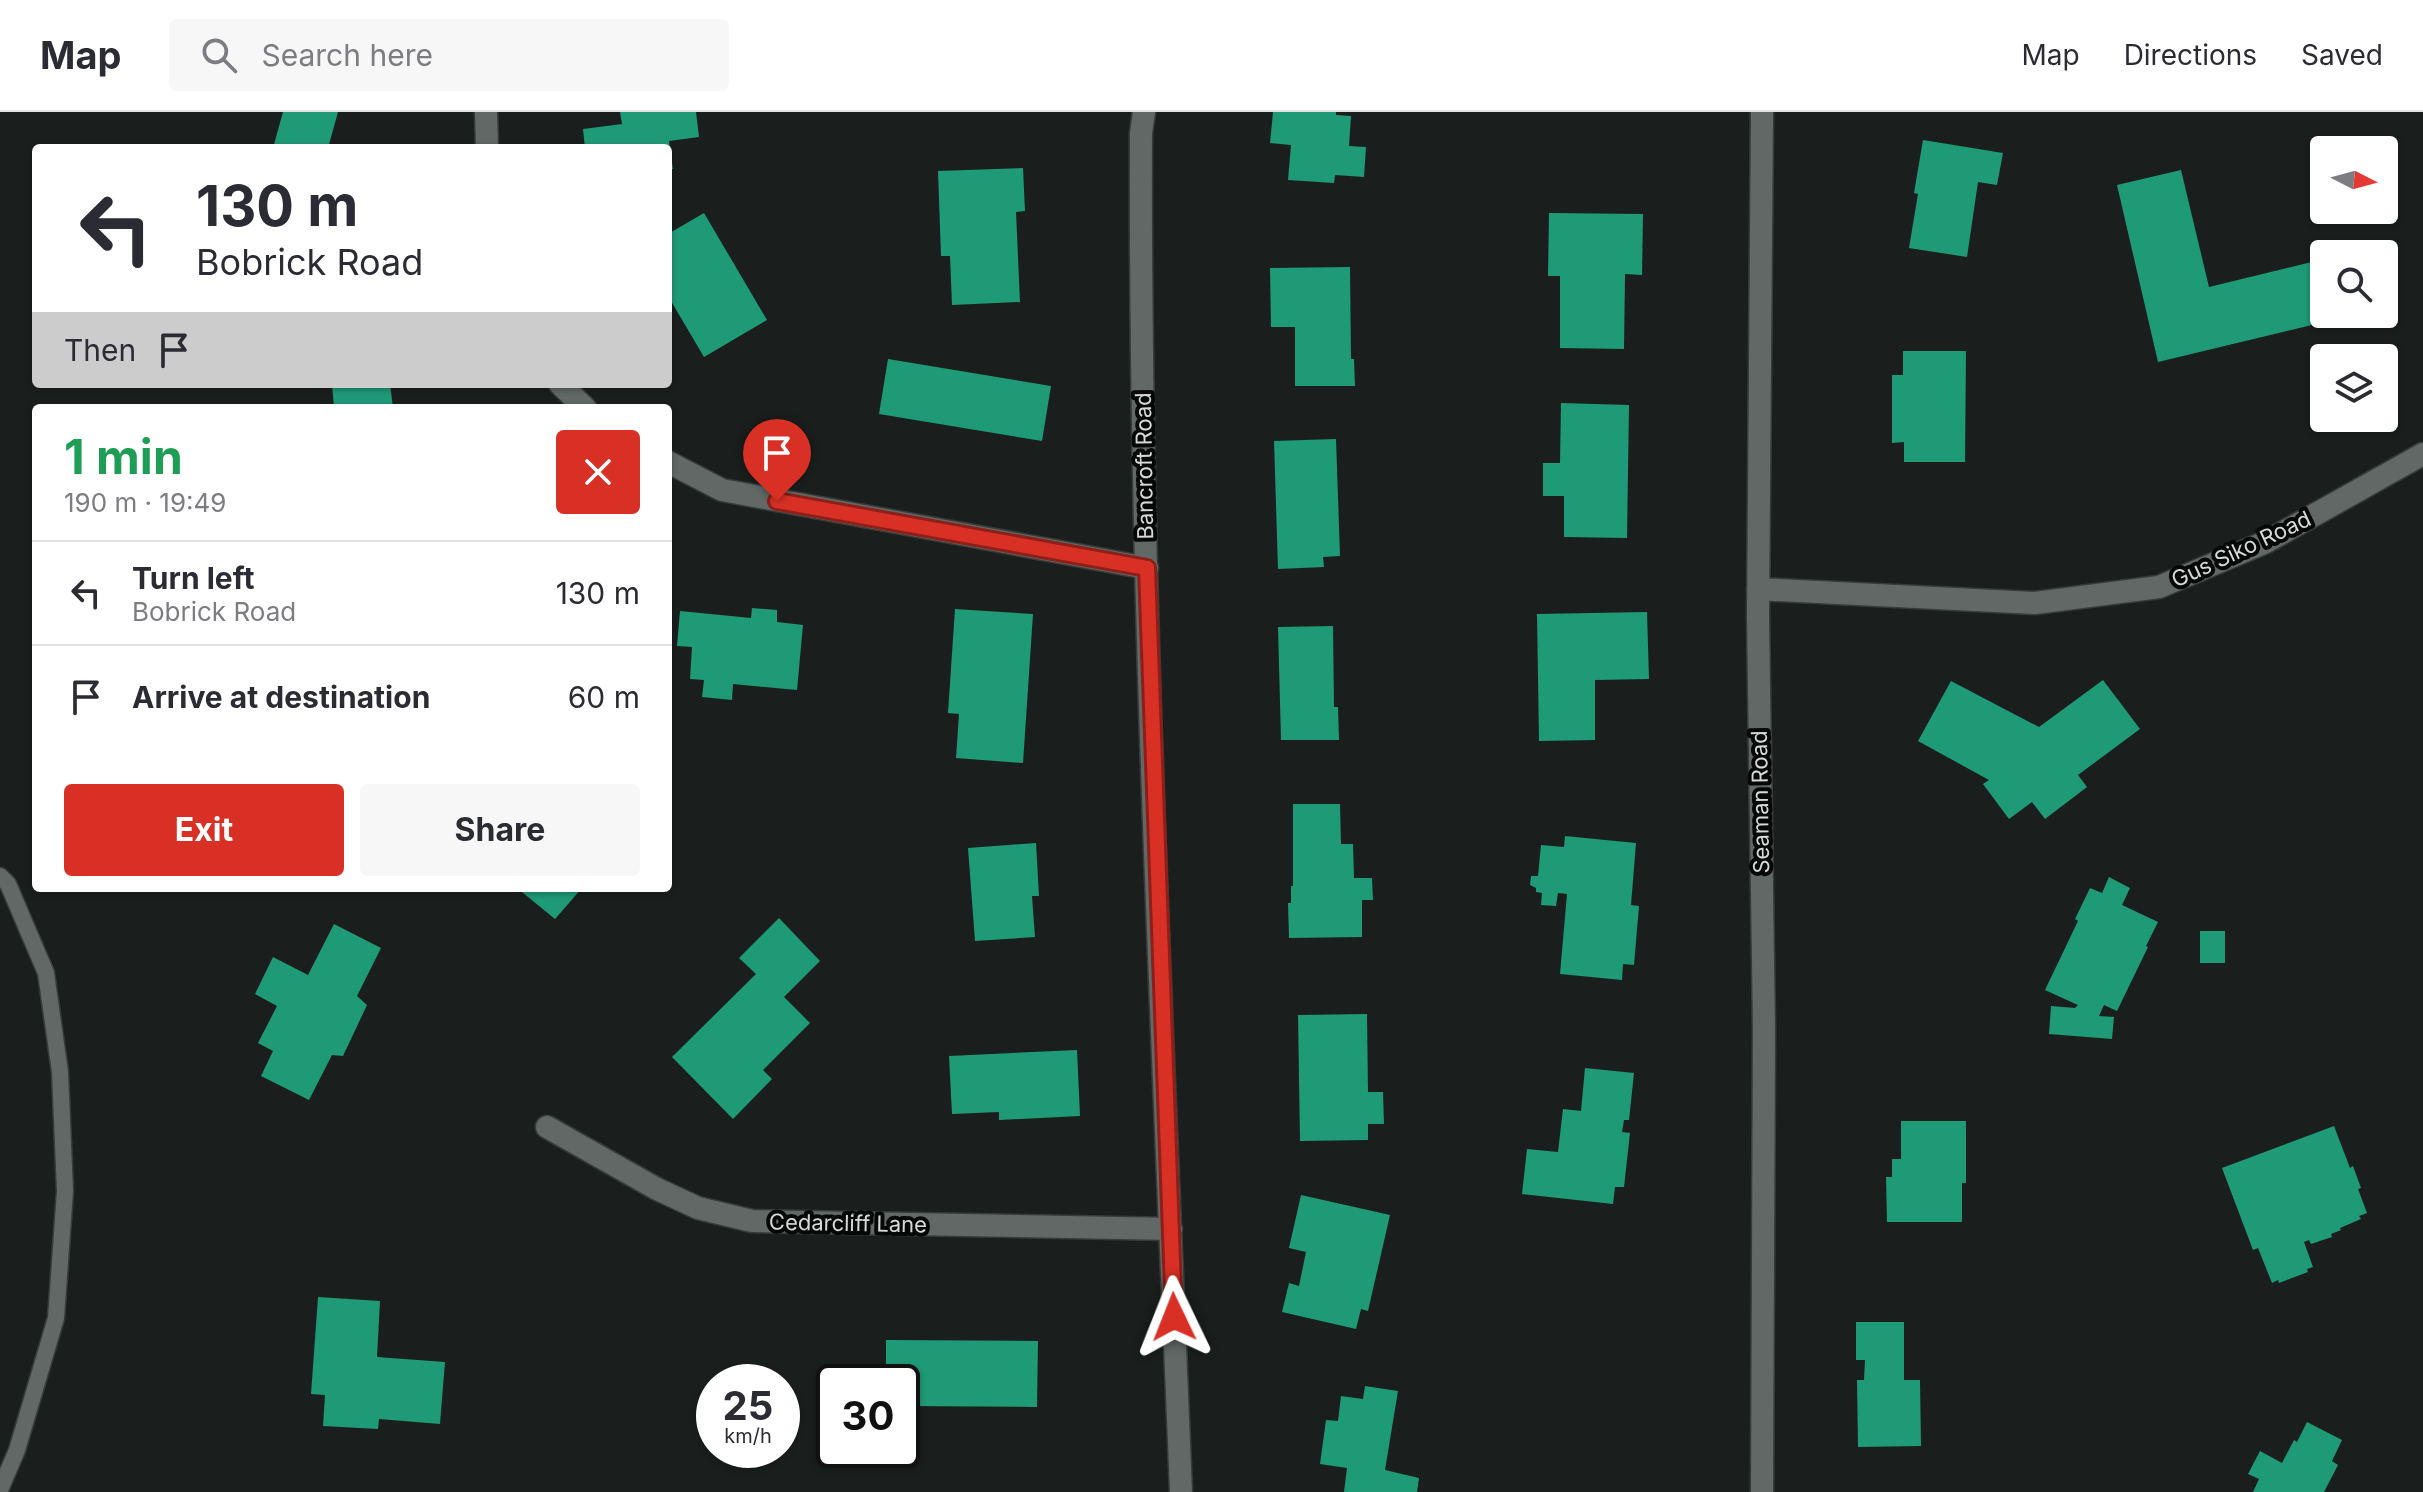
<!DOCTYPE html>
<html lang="en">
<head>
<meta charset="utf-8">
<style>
	:root { --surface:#fff; --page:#f7f7f7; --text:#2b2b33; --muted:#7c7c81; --line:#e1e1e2; --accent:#d93025 }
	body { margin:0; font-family:Inter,sans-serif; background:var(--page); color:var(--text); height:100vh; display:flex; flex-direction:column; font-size:30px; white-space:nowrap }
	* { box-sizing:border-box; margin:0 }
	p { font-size:26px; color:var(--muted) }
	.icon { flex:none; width:44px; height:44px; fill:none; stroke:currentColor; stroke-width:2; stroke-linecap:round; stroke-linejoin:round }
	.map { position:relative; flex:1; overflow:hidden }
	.panel { position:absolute; left:32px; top:292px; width:640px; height:488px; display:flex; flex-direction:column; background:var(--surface); border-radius:8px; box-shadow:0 2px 6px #0004 }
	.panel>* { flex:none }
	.guide { position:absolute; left:32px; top:32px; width:640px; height:244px; border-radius:8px; box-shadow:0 2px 6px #0004; background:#fff; color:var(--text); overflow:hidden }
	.needle { width:52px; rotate:96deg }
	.tools { position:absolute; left:2310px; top:24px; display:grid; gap:16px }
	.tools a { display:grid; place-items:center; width:88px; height:88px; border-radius:8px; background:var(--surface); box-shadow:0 2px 6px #0004; font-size:40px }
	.speed { position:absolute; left:696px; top:1252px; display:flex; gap:16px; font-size:40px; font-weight:700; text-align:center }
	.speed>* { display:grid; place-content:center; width:104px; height:104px; border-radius:50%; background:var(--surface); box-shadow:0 2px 6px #0004; line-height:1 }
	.speed small { font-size:20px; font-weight:400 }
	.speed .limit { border:4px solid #111; border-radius:12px; background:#fff; color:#111 }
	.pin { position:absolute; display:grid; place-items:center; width:68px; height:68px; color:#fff; margin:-82px -34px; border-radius:50% 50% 50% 0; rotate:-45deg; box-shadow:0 0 8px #0007 }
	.pin .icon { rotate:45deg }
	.me { position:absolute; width:88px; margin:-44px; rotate:358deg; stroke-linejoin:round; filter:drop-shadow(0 0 6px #0008) }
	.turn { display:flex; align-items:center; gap:28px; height:168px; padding:0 32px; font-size:36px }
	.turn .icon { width:104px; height:104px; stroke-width:2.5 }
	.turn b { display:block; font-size:56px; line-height:68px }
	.then { display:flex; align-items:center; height:76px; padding:0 32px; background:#0003; gap:16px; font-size:30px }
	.round { display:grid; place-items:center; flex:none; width:84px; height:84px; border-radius:8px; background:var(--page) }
	.head { display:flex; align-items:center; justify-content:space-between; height:136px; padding:0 32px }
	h1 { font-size:48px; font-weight:700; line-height:60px; color:#1e9e55 }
	.cta { display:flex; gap:16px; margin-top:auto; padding:16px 32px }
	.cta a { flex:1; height:92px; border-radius:8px; background:var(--accent); color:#fff; font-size:32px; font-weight:700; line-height:92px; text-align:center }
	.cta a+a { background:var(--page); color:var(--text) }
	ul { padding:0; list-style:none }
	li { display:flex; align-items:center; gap:24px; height:104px; padding:0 32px; border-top:2px solid var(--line) }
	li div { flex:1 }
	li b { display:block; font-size:30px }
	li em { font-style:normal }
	header { display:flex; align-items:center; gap:48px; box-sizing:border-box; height:112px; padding:0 40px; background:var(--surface); border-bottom:2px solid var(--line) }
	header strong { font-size:38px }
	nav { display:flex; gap:44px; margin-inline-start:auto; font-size:28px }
	.search { width:560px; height:72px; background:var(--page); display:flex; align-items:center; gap:20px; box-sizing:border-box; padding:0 28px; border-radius:8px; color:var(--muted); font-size:30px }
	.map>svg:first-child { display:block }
	.building { fill:#1f9a77 }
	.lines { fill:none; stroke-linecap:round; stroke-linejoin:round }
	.service-casing { stroke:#373b39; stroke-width:19 }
	.minor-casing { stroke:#373b39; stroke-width:25 }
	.service { stroke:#616865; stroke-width:16 }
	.minor { stroke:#616865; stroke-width:22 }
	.route-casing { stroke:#8d1f18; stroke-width:20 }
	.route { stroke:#d93025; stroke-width:14 }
	.labels { text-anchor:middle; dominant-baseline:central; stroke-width:8; stroke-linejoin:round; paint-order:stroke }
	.street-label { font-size:22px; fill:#d6d9d8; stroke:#060807 }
</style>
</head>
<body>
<header>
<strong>Map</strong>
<div class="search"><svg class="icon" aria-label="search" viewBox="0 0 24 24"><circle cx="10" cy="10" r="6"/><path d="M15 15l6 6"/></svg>Search here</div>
<nav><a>Map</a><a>Directions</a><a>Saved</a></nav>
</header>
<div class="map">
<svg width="2423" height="1380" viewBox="0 0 2423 1380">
	<rect width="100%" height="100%" fill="#1a1f1d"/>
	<!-- building -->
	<path class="building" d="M283 0H338L328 36H273Z
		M620 0H696L699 25 669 29 673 57 668 58V36H585L583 17 622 12Z
		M1273 0H1336V3L1351 4 1349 34 1366 35 1364 65 1335 63 1334 71 1288 68 1291 33 1270 31Z
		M1923 28 2003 41 1997 73 1978 70 1967 145 1909 136 1918 82 1914 81Z
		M1023 56 1025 99 1016 100 1020 190 952 193 950 144H941L938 59Z
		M2181 58 2209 175 2324 147V202H2344L2345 205 2158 250 2117 73Z
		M704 101 767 208 704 245 668 184V122Z
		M1549 101 1643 102 1642 163 1625 162 1624 237 1560 236V164H1548Z
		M1350 155 1351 247H1354L1355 274H1295V215H1271L1270 156Z
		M1903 239H1966L1965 350H1904V330L1892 331V263H1903Z
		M888 247 1051 274 1042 329 879 302Z
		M332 272H390L393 296H334Z
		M1561 291 1629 293 1627 426 1564 425V384H1543V351H1560Z
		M1336 327 1340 444 1323 445 1324 455 1278 457 1274 329Z
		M752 496 777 498V510L803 513 797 578 733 572 732 588 702 585 704 568 690 567 692 535 677 534 680 499 751 506Z
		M955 497 1033 502 1023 651 956 646 959 602 948 601Z
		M1647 500 1649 567 1595 568V628L1539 629 1537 502Z
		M1333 514 1334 595H1338L1339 628H1281L1278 515Z
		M2103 568 2140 617 2078 663 2087 675 2045 707 2032 690 2009 707 1983 672 1989 668 1918 629 1951 569 2039 615Z
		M1293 692H1340L1341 732H1353L1354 766H1372L1373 788H1362V825L1289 826 1288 791H1291V774H1293Z
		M1565 724 1636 731 1631 793 1639 794 1634 853 1623 852 1622 868 1560 862 1567 782 1558 781 1556 794 1541 793 1542 781 1536 780V776L1530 773 1531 764H1538L1541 733 1564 735Z
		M1036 731 1039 784H1032L1035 825 975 829 968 736Z
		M2109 765 2130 776 2122 793 2158 810 2146 834 2148 835 2117 899 2104 893 2099 904 2114 905 2112 927 2049 922 2051 894 2075 896 2078 893 2045 878 2078 809 2075 807 2090 776 2102 781Z
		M517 776H582L555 807Z
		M779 806 820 849 784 885 810 911 763 958 772 967 733 1007 672 945 756 862 739 846Z
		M334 812 381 836 357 884 367 893 343 944 332 943 309 988 261 964 273 939 258 931 277 894 255 882 273 845 308 863Z
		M2200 819H2225V851H2200Z
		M1367 902 1368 980H1383L1384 1012H1368V1028L1300 1029 1298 903Z
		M1077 938 1080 1004 999 1008V1000L952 1002 949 944Z
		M1585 956 1634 961 1629 1008H1624L1622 1020 1630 1021 1624 1075H1615L1613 1092 1522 1082 1527 1037 1558 1040 1563 997 1581 999Z
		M1901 1009H1966V1071H1962V1110H1887L1886 1065H1892V1047H1901Z
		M2334 1014 2350 1056 2353 1054 2361 1076 2358 1077 2367 1101 2359 1104 2361 1107 2340 1116 2341 1118 2331 1122 2332 1125 2311 1132 2309 1128 2304 1130 2313 1155 2307 1157 2308 1160 2279 1171 2278 1168 2272 1171 2258 1136 2253 1138 2222 1056Z
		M1301 1083 1390 1103 1368 1199 1361 1197 1356 1217 1282 1200 1289 1171 1299 1174 1306 1140 1289 1136Z
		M318 1185 380 1189 377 1245 445 1250 440 1312 379 1307 378 1317 323 1314 325 1283 311 1282Z
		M1856 1210H1904V1268H1920L1921 1334 1858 1335 1857 1268H1864L1865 1248H1856Z
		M886 1228 1038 1229 1037 1295 902 1294V1270H886Z
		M1365 1274 1398 1279 1385 1358 1419 1366 1417 1380H1344L1347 1356 1320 1352 1326 1308 1338 1309 1341 1284 1363 1287Z
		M2307 1310 2342 1328 2332 1349 2338 1353 2324 1380H2253L2259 1367 2248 1362 2260 1339 2282 1351 2294 1328 2297 1330Z"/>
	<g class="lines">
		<defs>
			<path id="service" d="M0 764 8 772 46 861 60 960 65 1079 56 1206 17 1338 0 1378"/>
			<path id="minor" d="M486 0 487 36
				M1144 0 1141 21C1139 474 1163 927 1181 1380
				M560 272 585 296
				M668 350 722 378 1147 456
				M1758 477 2035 491 2159 475 2266 430 2423 342
				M547 1015 657 1077 698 1096 752 1109 1171 1117
				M1762 1380 1764 918 1758 505 1762 0"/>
		</defs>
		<!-- service casing -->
		<use href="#service" class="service-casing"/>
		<!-- minor casing -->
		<use href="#minor" class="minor-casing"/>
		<!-- service -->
		<use href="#service" class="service"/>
		<!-- minor -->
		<use href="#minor" class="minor"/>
	</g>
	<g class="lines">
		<defs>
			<path id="route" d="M777 389 1147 456 1174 1205"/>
		</defs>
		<!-- route casing -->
		<use href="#route" class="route-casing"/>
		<!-- route -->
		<use href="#route" class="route"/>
	</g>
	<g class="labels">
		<!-- street labels -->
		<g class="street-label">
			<text transform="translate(1144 354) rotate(-91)">Bancroft Road</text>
			<text transform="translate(2241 437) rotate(-25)">Gus Siko Road</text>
			<text transform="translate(1760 690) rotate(-91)">Seaman Road</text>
			<text transform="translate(848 1111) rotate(1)">Cedarcliff Lane</text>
		</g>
	</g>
</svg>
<div class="tools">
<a><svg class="needle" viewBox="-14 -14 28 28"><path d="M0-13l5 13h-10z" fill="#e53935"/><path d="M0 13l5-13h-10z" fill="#7c7c81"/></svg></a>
<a><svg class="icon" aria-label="search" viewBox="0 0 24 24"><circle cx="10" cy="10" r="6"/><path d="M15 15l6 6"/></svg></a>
<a><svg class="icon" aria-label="layers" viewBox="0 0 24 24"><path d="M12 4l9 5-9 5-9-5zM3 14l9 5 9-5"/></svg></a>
</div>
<div class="speed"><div>25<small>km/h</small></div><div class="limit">30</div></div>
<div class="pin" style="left:777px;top:389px;background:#d93025"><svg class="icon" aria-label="arrive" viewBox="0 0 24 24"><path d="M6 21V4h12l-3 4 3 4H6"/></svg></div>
<svg class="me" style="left:1174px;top:1205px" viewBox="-20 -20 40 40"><path d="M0-17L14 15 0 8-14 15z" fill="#d93025" stroke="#fff" stroke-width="4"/></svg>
<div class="guide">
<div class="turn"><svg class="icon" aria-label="left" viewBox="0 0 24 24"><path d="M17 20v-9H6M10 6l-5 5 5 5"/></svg><div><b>130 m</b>Bobrick Road</div></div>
<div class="then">Then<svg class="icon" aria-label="arrive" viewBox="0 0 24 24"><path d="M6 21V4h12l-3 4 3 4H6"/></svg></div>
</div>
<section class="panel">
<div class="head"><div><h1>1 min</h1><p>190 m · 19:49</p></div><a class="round" style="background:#d93025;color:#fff"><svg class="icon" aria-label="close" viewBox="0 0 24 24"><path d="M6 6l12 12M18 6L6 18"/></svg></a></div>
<ul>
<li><svg class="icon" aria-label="left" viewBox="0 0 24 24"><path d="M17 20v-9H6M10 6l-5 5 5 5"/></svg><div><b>Turn left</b><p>Bobrick Road</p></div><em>130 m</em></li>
<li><svg class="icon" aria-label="arrive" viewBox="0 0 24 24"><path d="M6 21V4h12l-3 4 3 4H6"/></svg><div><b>Arrive at destination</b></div><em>60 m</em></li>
</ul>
<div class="cta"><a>Exit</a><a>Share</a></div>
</section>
</div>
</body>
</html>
